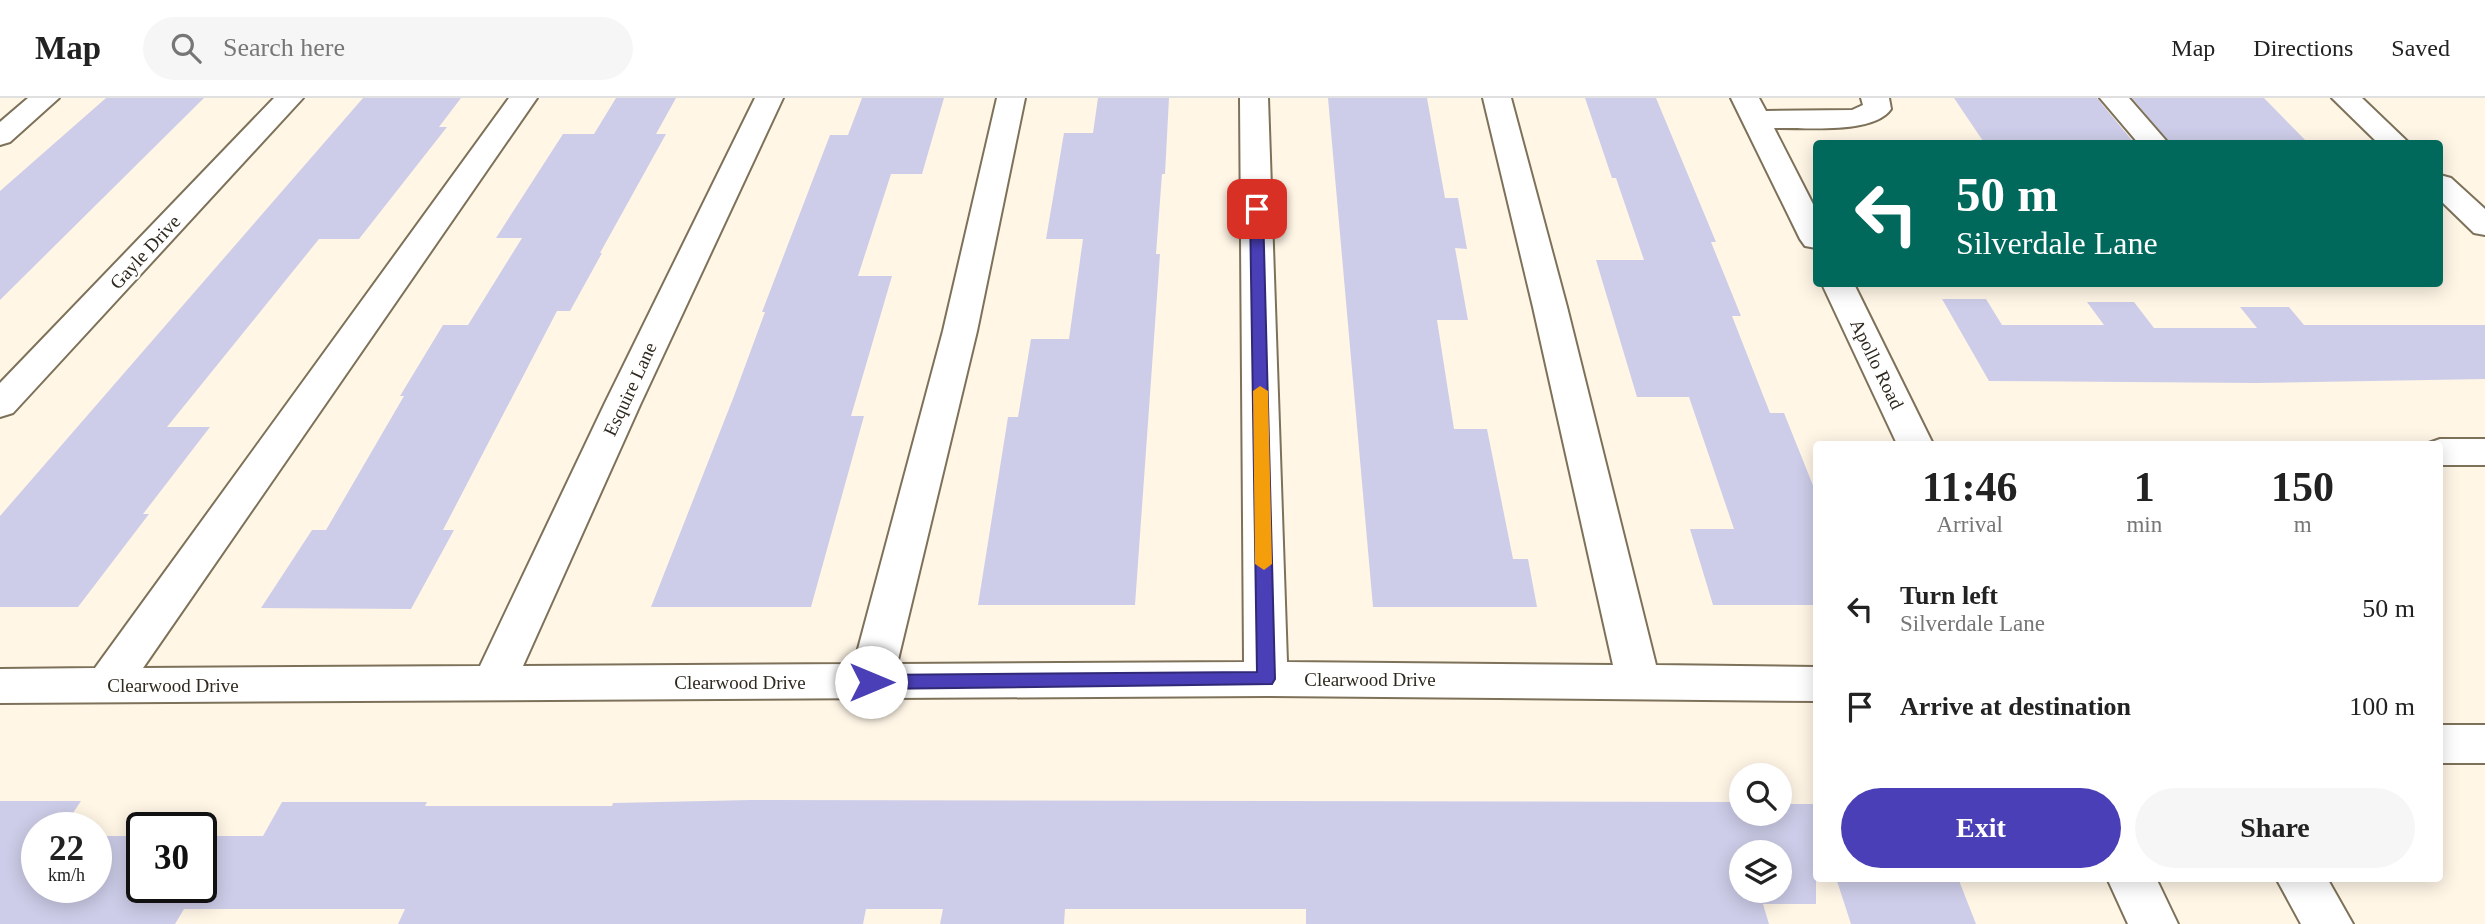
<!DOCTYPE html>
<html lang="en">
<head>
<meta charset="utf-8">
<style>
	:root { --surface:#fff; --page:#f6f6f6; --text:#222; --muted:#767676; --line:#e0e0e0; --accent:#4a3fb6 }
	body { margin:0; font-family:Georgia,serif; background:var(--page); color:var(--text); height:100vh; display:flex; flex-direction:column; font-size:26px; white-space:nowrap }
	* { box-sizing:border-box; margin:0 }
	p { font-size:23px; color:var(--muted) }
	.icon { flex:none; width:38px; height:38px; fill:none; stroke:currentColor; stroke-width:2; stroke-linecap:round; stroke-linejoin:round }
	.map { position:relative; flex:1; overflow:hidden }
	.side { position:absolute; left:1813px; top:343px; width:630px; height:441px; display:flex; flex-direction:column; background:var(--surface); border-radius:7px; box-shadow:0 4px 18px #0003 }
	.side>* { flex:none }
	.guide { position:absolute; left:1813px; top:42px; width:630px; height:147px; border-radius:7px; box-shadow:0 4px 18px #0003; background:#00695c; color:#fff; overflow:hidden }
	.tools { position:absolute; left:1729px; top:665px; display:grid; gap:14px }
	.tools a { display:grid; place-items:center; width:63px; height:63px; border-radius:50%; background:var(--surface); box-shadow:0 4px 18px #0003; font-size:35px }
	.speed { position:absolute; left:21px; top:714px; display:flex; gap:14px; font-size:35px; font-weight:700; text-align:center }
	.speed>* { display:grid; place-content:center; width:91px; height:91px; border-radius:50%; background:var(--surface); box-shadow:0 4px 18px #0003; line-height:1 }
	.speed small { font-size:18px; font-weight:400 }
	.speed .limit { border:4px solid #111; border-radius:10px; background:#fff; color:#111 }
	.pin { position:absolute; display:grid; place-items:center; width:60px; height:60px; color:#fff; margin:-30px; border-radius:14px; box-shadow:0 4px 10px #0006 }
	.me { position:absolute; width:77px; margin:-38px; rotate:90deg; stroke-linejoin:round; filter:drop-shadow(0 0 5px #0008) }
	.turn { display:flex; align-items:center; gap:24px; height:147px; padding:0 28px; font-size:32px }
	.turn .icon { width:91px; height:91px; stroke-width:2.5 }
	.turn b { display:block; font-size:49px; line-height:60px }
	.eta { display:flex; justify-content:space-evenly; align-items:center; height:119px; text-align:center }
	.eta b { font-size:42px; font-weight:700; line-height:49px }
	.action { display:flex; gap:14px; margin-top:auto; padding:14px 28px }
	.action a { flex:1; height:80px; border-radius:42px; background:var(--accent); color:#fff; font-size:28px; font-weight:700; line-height:80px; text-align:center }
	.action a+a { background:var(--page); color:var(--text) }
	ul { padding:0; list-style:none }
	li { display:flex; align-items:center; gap:21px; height:98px; padding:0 28px }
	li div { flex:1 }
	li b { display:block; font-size:26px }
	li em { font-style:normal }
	header { display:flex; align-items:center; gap:42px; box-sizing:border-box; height:98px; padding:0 35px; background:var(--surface); border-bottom:2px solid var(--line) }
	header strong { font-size:33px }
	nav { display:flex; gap:38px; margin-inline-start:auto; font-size:24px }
	.search { width:490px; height:63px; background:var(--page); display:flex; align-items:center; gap:18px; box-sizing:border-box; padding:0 24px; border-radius:38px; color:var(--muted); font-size:26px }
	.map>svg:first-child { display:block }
	.building { fill:#cecde9; fill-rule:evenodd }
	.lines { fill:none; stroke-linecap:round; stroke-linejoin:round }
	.minor-casing { stroke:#7d7159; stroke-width:4 }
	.minor { fill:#fff; fill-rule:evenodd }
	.route { fill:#4a3fb6; stroke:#302976; stroke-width:2 }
	.slow { fill:#f59e0b }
	.labels { text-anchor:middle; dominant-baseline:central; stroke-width:5; stroke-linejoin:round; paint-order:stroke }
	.street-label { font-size:19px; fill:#2f291f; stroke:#fff }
</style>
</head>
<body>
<header>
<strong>Map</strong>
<div class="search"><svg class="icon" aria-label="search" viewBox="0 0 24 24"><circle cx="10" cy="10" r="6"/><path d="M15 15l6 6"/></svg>Search here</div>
<nav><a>Map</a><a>Directions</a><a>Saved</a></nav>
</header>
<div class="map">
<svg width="2485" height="826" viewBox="0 0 2485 826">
	<rect width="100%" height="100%" fill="#fff6e6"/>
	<!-- building -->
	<path class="building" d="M106 0H204L0 202V93Z
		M363 0H461L439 29H447L359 141H319L167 329H210L143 416H149L78 509H0V418Z
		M616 0H676L656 36H666L600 155H602L570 213H557L443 432H454L411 511 261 510 312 432H326L404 298H400L443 227H468L522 140H496L563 36H594Z
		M862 0H944L922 76H891L858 178H892L851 318H864L811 509H651L734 298 765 214H762L830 37H848Z
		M1098 0H1169L1165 76H1162L1156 156H1160L1135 507H978L1008 319H1018L1031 241H1069L1083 141H1046L1064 35H1093Z
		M1328 0H1427L1445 100H1458L1467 151 1455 150 1468 222H1437L1454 331H1487L1513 461H1528L1537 509H1373Z
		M1585 0H1656L1716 144H1711L1741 218H1732L1770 315H1784L1816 395V507H1713L1690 431H1734L1689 299H1637L1596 162H1644L1616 80H1612Z
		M1954 0H2097L2135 46H1985Z
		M2132 0H2264L2309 46H2171Z
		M1942 201H1986L2002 227H2104L2087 204H2134L2154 230H2257L2240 209H2289L2304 227H2485V281L2256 285 1989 283Z
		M751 702 1741 704V716H1780V706H1816V806H1763L1769 826H1306V811H1065L1064 826H940L943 811H866L863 826H398L405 811H184L175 826H0V703H81L63 730H37V789H96V738H142V789H201V738H263L282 704H427L425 708H612L613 705ZM1741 754H1780V793H1741Z
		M1836 780H1958L1976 826H1851Z"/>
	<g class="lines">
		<defs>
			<path id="minor" d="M28 0H59L10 44 0 47V24Z
				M274 0H303L13 315 0 319V285Z
				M509 0H537L143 570 480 568 604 307 755 0H783L640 307 523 568 854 566 943 233 997 0H1025L977 233 897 566 1244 564 1240 0H1268L1287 564 1613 567 1533 209 1483 0H1511L1567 209 1656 567 1816 569V603L1266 598 0 605V571L95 570Z
				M1731 0H1759L1766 13 1852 12 1863 7 1861 0H1889L1891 11C1873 37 1803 29 1774 30L1816 112V150L1805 148 1800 141Z
				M2100 0H2129L2169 46H2139Z
				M2332 0H2362L2410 46H2379Z
				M2440 77 2451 80 2485 111V137L2474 135 2440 102Z
				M1822 186H1854L1933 346H1897Z
				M2440 341H2485V367H2440V346H2426Z
				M2440 627H2485V665H2440Z
				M2107 780H2156L2178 826H2128Z
				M2276 780H2327L2353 826H2301Z"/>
		</defs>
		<!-- minor casing -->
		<use href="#minor" class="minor-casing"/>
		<!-- minor -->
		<use href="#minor" class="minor"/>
	</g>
	<!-- route -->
	<path class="route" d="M1257 107 1263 111 1275 581 1272 586 871 591 864 589 862 584 864 579 871 577 1257 574 1250 111Z"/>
	<!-- slow -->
	<path class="slow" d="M1260 288 1268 293 1272 466 1264 472 1255 466 1253 293Z"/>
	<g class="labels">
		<!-- street labels -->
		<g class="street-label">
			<text transform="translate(145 154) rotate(-47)">Gayle Drive</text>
			<text transform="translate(1877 266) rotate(64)">Apollo Road</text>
			<text transform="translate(630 291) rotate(-65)">Esquire Lane</text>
			<text x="1370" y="581">Clearwood Drive</text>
			<text x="740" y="584">Clearwood Drive</text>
			<text x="173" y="587">Clearwood Drive</text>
		</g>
	</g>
</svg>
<div class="tools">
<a><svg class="icon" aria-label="search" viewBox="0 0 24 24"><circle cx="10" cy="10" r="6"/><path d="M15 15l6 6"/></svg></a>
<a><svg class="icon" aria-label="layers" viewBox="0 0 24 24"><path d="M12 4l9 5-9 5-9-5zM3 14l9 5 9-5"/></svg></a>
</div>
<div class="speed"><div>22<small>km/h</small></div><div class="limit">30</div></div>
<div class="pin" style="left:1257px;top:111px;background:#d93025"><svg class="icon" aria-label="arrive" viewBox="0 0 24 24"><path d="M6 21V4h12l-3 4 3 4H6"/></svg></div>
<svg class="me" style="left:871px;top:584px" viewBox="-20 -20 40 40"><circle r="19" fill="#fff"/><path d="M0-13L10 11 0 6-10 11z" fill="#4a3fb6"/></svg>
<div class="guide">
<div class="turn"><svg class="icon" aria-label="left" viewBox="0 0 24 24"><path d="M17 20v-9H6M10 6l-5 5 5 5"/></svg><div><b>50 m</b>Silverdale Lane</div></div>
</div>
<section class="side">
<div class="eta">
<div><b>11:46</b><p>Arrival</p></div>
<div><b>1</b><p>min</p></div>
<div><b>150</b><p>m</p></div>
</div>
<ul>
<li><svg class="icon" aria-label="left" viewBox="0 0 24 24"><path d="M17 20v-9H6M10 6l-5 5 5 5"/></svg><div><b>Turn left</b><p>Silverdale Lane</p></div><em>50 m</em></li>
<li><svg class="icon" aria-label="arrive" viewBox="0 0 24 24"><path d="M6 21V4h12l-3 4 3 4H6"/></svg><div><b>Arrive at destination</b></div><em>100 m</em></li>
</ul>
<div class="action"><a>Exit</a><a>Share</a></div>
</section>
</div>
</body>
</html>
